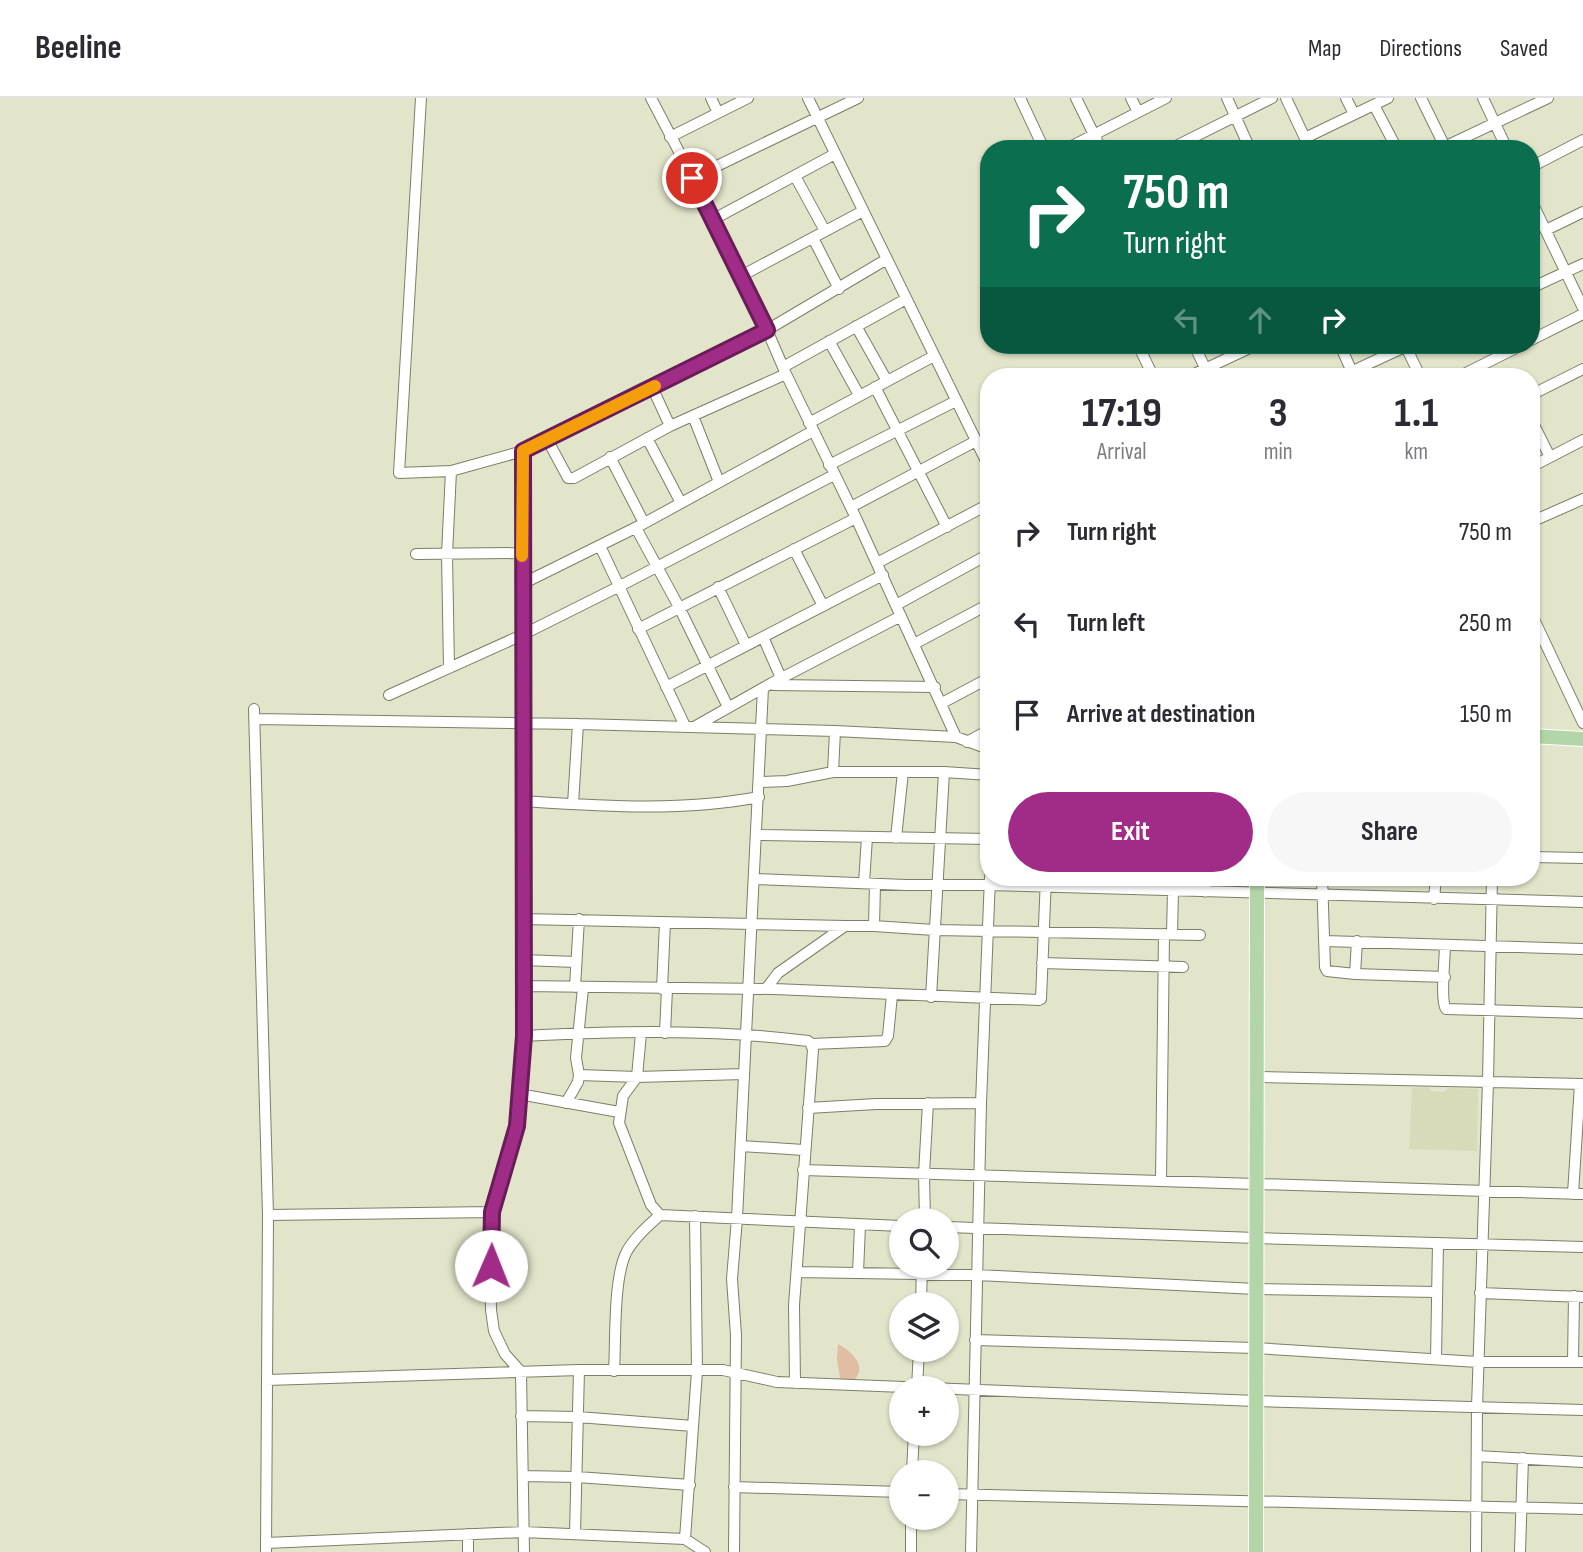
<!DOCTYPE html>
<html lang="en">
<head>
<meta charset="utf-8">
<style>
	:root { --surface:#fff; --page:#f7f7f7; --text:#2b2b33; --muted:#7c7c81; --line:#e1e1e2; --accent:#a12c87 }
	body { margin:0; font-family:"Sofia Sans Condensed",sans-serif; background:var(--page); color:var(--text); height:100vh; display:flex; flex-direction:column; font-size:26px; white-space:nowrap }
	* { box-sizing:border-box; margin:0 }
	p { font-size:23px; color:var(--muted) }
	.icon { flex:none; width:38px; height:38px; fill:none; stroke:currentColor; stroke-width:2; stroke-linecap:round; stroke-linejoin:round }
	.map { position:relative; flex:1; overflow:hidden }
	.sheet { position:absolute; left:980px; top:270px; width:560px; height:518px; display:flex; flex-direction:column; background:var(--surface); border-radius:28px; box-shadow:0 2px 5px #0004 }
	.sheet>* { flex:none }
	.top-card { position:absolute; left:980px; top:42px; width:560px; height:214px; border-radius:28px; box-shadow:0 2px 5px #0004; background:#0b6e4f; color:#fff; overflow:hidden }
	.fabs { position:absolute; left:889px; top:1110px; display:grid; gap:14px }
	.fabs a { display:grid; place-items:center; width:70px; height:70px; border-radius:50%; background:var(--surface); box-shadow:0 2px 5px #0004; font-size:35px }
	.pin { position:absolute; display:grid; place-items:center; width:60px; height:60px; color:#fff; margin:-30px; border:4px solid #fff; border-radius:50%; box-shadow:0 2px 7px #0007 }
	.me { position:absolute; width:77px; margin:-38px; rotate:1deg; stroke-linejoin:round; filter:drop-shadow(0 0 5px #0008) }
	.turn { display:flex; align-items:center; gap:24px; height:147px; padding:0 28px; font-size:32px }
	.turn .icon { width:91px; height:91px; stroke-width:2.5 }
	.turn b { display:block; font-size:49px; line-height:60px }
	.lanes { display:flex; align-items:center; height:66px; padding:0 28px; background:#0003; justify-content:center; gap:35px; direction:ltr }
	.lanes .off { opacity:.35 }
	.eta { display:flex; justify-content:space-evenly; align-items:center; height:119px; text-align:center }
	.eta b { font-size:42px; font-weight:700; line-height:49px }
	.cta { display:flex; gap:14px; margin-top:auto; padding:14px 28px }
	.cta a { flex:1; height:80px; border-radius:42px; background:var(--accent); color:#fff; font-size:28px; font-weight:700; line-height:80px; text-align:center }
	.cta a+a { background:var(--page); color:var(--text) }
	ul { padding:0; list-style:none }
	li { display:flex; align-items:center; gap:21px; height:91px; padding:0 28px }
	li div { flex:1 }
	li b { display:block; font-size:26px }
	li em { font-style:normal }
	header { display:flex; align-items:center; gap:42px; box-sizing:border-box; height:98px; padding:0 35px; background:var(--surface); border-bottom:2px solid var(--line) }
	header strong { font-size:33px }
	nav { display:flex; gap:38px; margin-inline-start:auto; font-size:24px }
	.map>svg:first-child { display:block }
	.built { fill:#d7dbb9 }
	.green { fill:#e0bda3 }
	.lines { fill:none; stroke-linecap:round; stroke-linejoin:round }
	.minor-casing { stroke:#7c7f67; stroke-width:12 }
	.major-casing { stroke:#fff; stroke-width:16 }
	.minor { stroke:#fff; stroke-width:10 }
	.major { stroke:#b2d6a8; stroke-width:14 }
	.route-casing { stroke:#691d58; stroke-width:18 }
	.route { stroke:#a12c87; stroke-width:12 }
	.slow { stroke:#f59e0b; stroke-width:12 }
</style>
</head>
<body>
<header>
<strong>Beeline</strong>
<nav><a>Map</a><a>Directions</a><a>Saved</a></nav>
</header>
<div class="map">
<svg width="1583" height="1454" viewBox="0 0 1583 1454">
	<rect width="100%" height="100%" fill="#e2e5ca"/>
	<!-- built -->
	<path class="built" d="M1428 989 1431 993 1444 994 1448 990 1478 991 1477 1053 1409 1051 1412 990Z"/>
	<!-- green -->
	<path class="green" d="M838 1246C851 1253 868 1268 854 1282L845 1283 840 1280 837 1261Z"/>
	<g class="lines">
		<defs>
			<path id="minor" d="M421 0 399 375 451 373 523 353 767 232 887 161
				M651 0 714 121 767 232 786 276 856 420 956 639
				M711 0 718 15
				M808 0 989 369
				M1020 0 1044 51
				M1076 0 1101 51
				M1131 0 1138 14
				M1227 0 1250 51
				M1286 0 1310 51
				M1346 0 1354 16
				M1421 0 1445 49
				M1483 0 1507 51
				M1374 7 1397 51
				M670 39 748 0
				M1305 40 1388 0
				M1066 51 1166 0
				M1170 51 1272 0
				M1440 51 1548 0
				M1531 69 1583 42
				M795 78 825 133
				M692 80 858 0
				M1531 102 1583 210
				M714 121 835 56
				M1546 132 1583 114
				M813 140 839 191
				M741 178 863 113
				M1531 190 1583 166
				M856 228 887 283
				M1531 242 1583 216
				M829 243 859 297
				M1138 247 1153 278
				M1194 247 1209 278
				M1340 247 1352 274
				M1405 247 1420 278
				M783 269 906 201
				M1190 278 1256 247
				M1342 278 1409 247
				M1460 278 1522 247
				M652 289 670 328
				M875 289 947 429
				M1531 297 1583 271
				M693 318 719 384
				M1531 321 1550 359
				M809 325 934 258
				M647 340 681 405
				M547 341 568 380H574L670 328 786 276
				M523 353 524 938 517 1029 492 1114 490 1151 491 1212 494 1233 505 1256 521 1274 524 1454
				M610 359 644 425
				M829 367 956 303
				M1531 369 1583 342
				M851 409 976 343
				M1531 424 1583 401
				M636 430 679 509 728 609
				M600 448 685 628
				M794 451 823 508
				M416 456 522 455
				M877 465 989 406
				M522 486 639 428 813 333
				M718 489 746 547
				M896 507 989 456
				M1531 515 1583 625
				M638 531 856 420
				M763 539 781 580
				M914 546 989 506
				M449 570 447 456 451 373
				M773 587 935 589
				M666 589 883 477
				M389 597 522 537 618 489 834 377
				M942 605 989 580
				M254 611 268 1117 266 1454
				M256 621 578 626 835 633 956 639 989 651
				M694 629 770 586 901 518
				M967 644 989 632
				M833 674 835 633
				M759 684 787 683 833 674H944L989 677
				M522 703C600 708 682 714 759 699
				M573 706 578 626
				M757 737 989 741
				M896 740 903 674
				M1531 759 1583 760
				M1322 779 1325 869 1327 873 1355 876 1445 879
				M755 781 906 787H989L1583 804
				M864 785 867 739
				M875 786 874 828 934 832 1200 837
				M1205 794 1206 779
				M1434 801 1436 779
				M523 821 845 828
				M1172 836 1173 793
				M1325 843 1583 851
				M1445 847C1445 861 1440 903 1446 911L1583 915
				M523 862 576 864
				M1042 865 1183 869
				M1355 876 1357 843
				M523 888 774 891 1039 902 1041 901 1046 779
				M575 889 579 821
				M583 890 576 960 579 977 637 979 744 976
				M662 891 665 824
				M766 891 778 875 845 828H874
				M931 899 944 674
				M641 935 637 979 623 998 619 1025 651 1107 660 1117
				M665 935 667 891
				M524 938C618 933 714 931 808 943L811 946 885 943 888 938 892 897
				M1258 979 1583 986
				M519 996 619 1014
				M566 1005 578 984 579 977
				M808 1010 876 1006 981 1005
				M741 1048 804 1052
				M803 1072 1583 1096
				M1161 1083 1164 836
				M1573 1096 1580 986
				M268 1117 492 1114
				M925 1122 924 1076 928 1005
				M947 1129 1256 1140 1583 1149
				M797 1174 977 1177 1256 1191 1437 1194
				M858 1175 860 1127
				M1480 1195 1583 1199
				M921 1206 922 1167
				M975 1242 1255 1250 1478 1264H1583
				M1436 1261 1438 1145
				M1573 1264 1574 1198
				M614 1273C616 1241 613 1179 627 1153 635 1139 648 1128 660 1117L901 1128
				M267 1282 579 1272H723L777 1284 1256 1303 1583 1312
				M795 1285 794 1207 813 952 811 946
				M917 1290 919 1251
				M521 1318 578 1319 693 1328
				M1477 1358 1583 1364
				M912 1374 914 1335
				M523 1378 577 1379 690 1387
				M734 1389 901 1394
				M947 1396 1583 1411
				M468 1436V1454
				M575 1436 579 1272
				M685 1441 697 1273 695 1118
				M266 1445 523 1434 685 1441 705 1454
				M734 1454 736 1237 732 1181 737 1120 763 590
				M911 1454V1419
				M971 1454 981 1005 990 779
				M1476 1454 1477 1309 1488 984 1492 779
				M1520 1454 1523 1360"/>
			<path id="major" d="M1531 638 1583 641
				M1256 1454 1257 779"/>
		</defs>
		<!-- minor casing -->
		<use href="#minor" class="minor-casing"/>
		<!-- major casing -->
		<use href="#major" class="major-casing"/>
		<!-- minor -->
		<use href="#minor" class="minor"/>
		<!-- major -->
		<use href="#major" class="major"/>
	</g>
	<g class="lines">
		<defs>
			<path id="route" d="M491 1168 492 1114 517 1028 524 938 523 353 767 232 692 80"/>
		</defs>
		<!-- route casing -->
		<use href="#route" class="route-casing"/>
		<!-- route -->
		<use href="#route" class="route"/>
		<!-- slow -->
		<path class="slow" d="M522 458 523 353 655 288"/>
	</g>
</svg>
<div class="fabs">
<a><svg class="icon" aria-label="search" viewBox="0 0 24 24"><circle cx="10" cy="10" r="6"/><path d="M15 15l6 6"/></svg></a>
<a><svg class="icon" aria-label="layers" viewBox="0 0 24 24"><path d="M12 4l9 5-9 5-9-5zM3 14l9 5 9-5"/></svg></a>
<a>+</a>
<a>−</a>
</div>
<div class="pin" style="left:692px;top:80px;background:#d93025"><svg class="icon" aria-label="arrive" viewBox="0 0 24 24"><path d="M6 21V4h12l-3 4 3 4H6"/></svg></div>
<svg class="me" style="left:491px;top:1168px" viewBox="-20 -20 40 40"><circle r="19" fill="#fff"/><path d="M0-13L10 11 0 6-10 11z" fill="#a12c87"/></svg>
<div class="top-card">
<div class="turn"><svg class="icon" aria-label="right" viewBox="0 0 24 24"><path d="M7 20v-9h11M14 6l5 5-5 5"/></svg><div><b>750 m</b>Turn right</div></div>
<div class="lanes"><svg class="icon off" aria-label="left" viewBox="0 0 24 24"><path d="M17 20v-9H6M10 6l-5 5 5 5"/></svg><svg class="icon off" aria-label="ahead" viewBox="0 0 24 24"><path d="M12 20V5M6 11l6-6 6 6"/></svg><svg class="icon" aria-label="right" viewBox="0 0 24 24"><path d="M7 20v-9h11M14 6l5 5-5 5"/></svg></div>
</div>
<section class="sheet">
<div class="eta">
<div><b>17:19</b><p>Arrival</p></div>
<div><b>3</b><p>min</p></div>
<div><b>1.1</b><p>km</p></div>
</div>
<ul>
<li><svg class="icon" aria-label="right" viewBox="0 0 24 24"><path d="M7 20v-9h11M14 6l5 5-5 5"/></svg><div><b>Turn right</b></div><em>750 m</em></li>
<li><svg class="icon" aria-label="left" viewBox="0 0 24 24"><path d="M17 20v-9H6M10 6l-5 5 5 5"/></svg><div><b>Turn left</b></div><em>250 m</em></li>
<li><svg class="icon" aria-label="arrive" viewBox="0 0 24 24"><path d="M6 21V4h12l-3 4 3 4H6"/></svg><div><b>Arrive at destination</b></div><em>150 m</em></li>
</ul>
<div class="cta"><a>Exit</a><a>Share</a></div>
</section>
</div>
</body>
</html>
